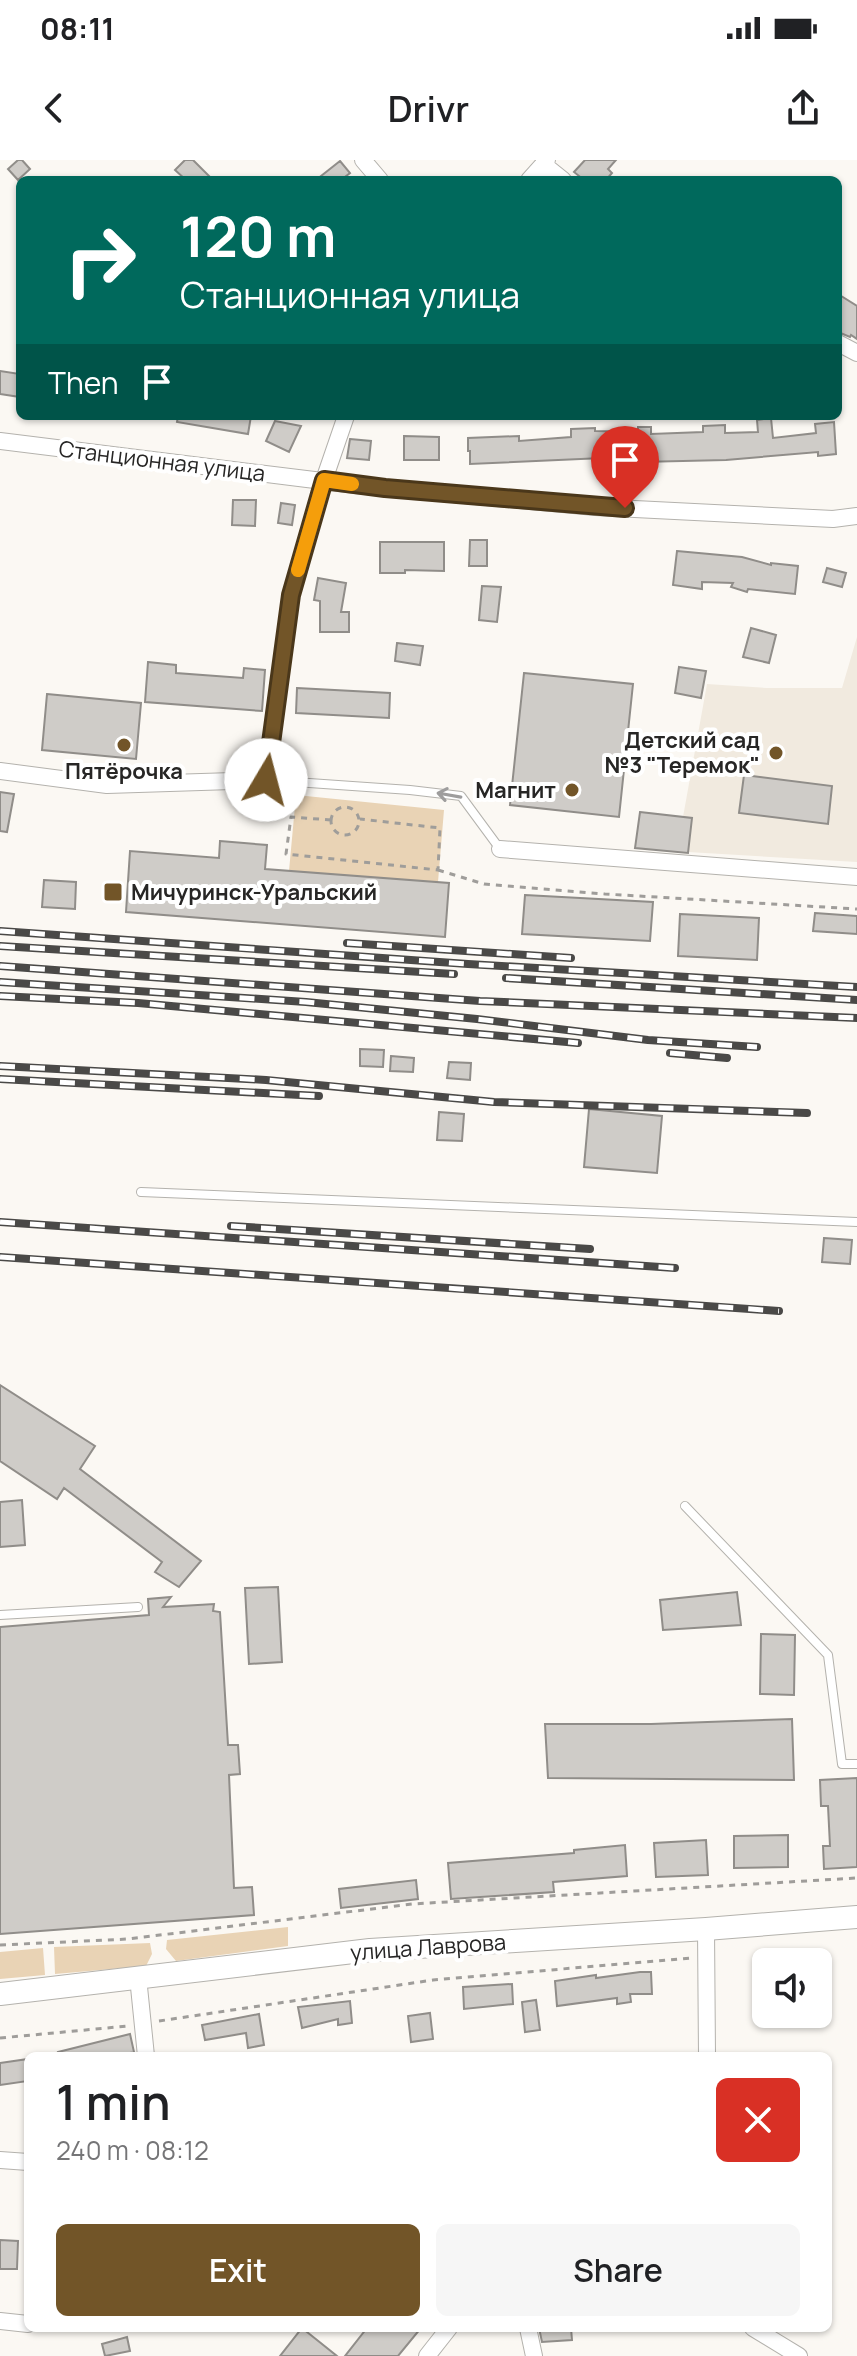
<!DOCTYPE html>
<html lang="en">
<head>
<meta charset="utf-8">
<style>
	:root { --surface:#fff; --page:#f6f6f6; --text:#202124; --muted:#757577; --accent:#725528 }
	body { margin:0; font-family:Manrope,sans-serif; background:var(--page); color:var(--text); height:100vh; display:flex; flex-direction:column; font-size:30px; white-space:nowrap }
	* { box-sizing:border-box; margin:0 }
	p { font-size:26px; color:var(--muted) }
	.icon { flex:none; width:44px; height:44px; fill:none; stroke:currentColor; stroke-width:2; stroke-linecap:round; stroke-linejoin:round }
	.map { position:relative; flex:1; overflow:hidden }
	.details { position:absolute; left:24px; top:1892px; width:808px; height:280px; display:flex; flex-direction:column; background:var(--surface); border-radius:12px; box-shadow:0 2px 6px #0004 }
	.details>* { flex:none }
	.top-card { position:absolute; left:16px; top:16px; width:826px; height:244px; border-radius:12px; box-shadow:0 2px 6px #0004; background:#00695c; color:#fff; overflow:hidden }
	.controls { position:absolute; left:752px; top:1788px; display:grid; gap:16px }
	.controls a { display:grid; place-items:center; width:80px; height:80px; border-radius:12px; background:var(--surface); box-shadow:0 2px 6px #0004; font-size:40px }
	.pin { position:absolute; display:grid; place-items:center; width:68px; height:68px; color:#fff; margin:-82px -34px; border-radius:50% 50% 50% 0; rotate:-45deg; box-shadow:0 0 8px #0007 }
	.pin .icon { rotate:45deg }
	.me { position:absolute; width:88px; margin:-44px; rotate:8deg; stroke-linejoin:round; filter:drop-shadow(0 0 6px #0008) }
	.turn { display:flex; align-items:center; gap:28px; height:168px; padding:0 32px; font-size:36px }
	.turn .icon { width:104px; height:104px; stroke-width:2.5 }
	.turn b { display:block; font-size:56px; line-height:68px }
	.then { display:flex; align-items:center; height:76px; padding:0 32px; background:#0003; gap:16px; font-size:30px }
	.round { display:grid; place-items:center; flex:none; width:84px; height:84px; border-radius:12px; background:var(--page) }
	.headline { display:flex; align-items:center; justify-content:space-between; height:136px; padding:0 32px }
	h1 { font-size:48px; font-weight:600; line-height:60px }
	.button { display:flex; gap:16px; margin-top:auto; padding:16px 32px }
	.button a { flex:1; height:92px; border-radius:12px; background:var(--accent); color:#fff; font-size:32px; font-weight:600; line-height:92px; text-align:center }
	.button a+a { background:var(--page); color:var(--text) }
	.status { display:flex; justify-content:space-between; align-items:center; height:56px; padding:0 40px; background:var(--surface); direction:ltr }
	.status svg { height:22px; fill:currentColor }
	header { display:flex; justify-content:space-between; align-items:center; height:104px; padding:0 32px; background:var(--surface); font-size:36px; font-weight:600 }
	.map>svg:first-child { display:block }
	.built { fill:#f1eadf }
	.green { fill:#e9d3b5 }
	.building { fill:#cfccc8; stroke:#908d89; stroke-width:2 }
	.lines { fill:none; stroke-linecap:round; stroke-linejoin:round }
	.service-casing { stroke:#b4b2ad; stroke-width:10 }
	.minor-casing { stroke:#b4b2ad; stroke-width:18 }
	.secondary-casing { stroke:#b4b2ad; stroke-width:24 }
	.path { stroke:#9f9d9a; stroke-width:3; stroke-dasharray:6 6; stroke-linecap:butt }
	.service { stroke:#fff; stroke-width:8 }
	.minor { stroke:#fff; stroke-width:16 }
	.secondary { stroke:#fff; stroke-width:22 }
	.rail-casing { stroke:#4a4947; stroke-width:8 }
	.rail { stroke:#fff; stroke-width:5; stroke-dasharray:15; stroke-linecap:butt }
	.oneway { stroke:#9e9d9d }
	.route-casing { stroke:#4a371a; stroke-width:20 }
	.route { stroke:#725528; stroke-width:14 }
	.slow { stroke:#f59e0b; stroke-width:14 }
	.poi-dot { fill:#725528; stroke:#fff; stroke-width:3 }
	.labels { text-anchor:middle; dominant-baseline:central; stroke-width:8; stroke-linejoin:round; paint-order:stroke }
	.street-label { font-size:22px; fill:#272625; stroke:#fff }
	.poi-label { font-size:22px; font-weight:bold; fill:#272625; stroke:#fff; text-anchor:end }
</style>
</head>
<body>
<div class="status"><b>08:11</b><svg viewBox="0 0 49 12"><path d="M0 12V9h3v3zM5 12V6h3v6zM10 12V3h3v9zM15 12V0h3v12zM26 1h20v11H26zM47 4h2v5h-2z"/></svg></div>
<header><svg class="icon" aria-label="back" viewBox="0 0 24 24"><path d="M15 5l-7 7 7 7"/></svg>Drivr<svg class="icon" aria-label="share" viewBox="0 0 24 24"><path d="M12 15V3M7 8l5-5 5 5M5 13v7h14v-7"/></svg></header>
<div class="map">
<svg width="857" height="2196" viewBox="0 0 857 2196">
	<rect width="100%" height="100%" fill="#fbf8f3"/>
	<!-- built -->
	<path class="built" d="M857 477V702L688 692 683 657 707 524 767 528H842Z"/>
	<!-- green -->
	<path class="green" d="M296 635 444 650 438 722 289 711Z
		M288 1767V1786L176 1801 166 1789 167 1780Z
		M150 1783 152 1794 146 1806 55 1814 54 1787Z
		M43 1788 45 1815 0 1819V1792Z"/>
	<!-- building -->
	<path class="building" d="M18 0H22L30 9 18 20 8 9Z
		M185 0H193L213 20H186L175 10Z
		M585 0H616L608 9 612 13 606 20H584L574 12Z
		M340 1 350 13 341 20H316Z
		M838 134 857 146V179L851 175 850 177 838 172Z
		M0 211 20 214V237L0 234Z
		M178 256H251L248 274 177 262Z
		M771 258 773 278 816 273 815 264 834 262 836 294 818 296V292L726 300 640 302V299L603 298 470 304V291H468V278L519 276V281L571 277V269L595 268V271L638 272V267H651V274L703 272V266L725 265V273L758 272 757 260Z
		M275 261 301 266 289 292 266 281Z
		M404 276 439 277V300H404Z
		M350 279 371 281 369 300 347 298Z
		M233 340H256L255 366 232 365Z
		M281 343 295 345 292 365 278 363Z
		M470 380H487V406H469Z
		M380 382H444V411L405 410V413H380Z
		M677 391 742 397 771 405V403L798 406 795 434 748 429 747 432 731 427 733 423 702 422V429L673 425Z
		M827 408 846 413 842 427 823 422Z
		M318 418 346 423 341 452H349V472H320V441L314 440Z
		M482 426 501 427 497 462 479 460Z
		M751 468 776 475 769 503 743 497Z
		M397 483 423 486 420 505 395 501Z
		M148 502 176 505V513L243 518 244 508 265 510 262 551 145 542Z
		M679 507 706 511 701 538 675 533Z
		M524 513 633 524 619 657 510 645Z
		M297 528 390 533 389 558 296 553Z
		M47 534 141 543 136 599 42 590Z
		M744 615 832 626 828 664 739 653Z
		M0 632 14 634 7 672 0 671Z
		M640 652 692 658 688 693 635 688Z
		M220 681 267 685 265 709 449 723 445 777 126 752 130 691 219 698Z
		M44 720 76 722 75 749 42 747Z
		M525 735 653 742 650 781 522 774Z
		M815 753 857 756V774L813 771Z
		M680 754 759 758 757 800 678 796Z
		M360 889 384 890 383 907 360 906Z
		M391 896 414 898 413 912 390 911Z
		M449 902 471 903 470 920 447 918Z
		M589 949 662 956 657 1013 584 1007Z
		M439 952 464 954 462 981 437 980Z
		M824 1078 852 1080 850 1104 822 1102Z
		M0 1225 95 1286 80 1309 201 1401 179 1427 155 1412 162 1402 64 1328 57 1339 0 1301Z
		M22 1340 25 1385 0 1387V1342Z
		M278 1427 282 1502 249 1504 245 1428Z
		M737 1432 741 1465 663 1470 660 1440Z
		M171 1437 163 1447 214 1444 213 1451 220 1452 228 1585H238L240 1614 229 1615 234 1728 252 1727 254 1755 0 1774V1467L149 1455 148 1439Z
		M761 1474 795 1475 794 1535 760 1534Z
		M792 1559 794 1620 548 1618 545 1564H651Z
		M857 1618V1707L824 1709 823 1686H830L828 1646H821L820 1620Z
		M788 1675V1707L734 1708V1676Z
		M706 1680 708 1715 656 1717 654 1683Z
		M625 1685 627 1716 553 1722 554 1732 451 1739 448 1703 574 1693V1690Z
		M416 1720 418 1739 341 1748 339 1729Z
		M640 1812H651L652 1834H630L631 1842 617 1844V1838L557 1846 555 1821 596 1815V1818Z
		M512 1824 513 1844 464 1849 463 1827Z
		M536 1840 540 1870 525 1872 522 1842Z
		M350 1841 352 1863 338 1865V1859L302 1868 298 1847Z
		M430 1853 433 1879 411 1882 408 1856Z
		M259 1854 264 1885 248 1888 246 1873 205 1880 202 1865Z
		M130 1874 134 1892 119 1896H59L58 1892Z
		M28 1899V1921L0 1925V1903Z
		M0 2080 18 2081 17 2109H0Z
		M302 2168 337 2196H280Z
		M367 2168H421L398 2196H345Z
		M539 2168H571L572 2180 542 2182Z
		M127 2177 130 2191 105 2196 102 2184Z"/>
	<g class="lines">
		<defs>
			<path id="service" d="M266 620 410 630 461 636 500 689
				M141 1032 857 1062
				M685 1346 828 1495 842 1604H857
				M0 1455 138 1447"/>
			<path id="minor" d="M363 0 380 20
				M543 4 563 20
				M529 20 547 0
				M838 183 857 193
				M0 281 355 325 595 347 833 359 857 356
				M0 611 107 625 266 620 291 435 324 320 346 256
				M500 689 857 717
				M706 1769 707 1896
				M138 1817 146 1896
				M0 2000 28 2002
				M0 2161 28 2164
				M528 2168 534 2196
				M753 2168 799 2196
				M427 2196 449 2168"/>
			<path id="secondary" d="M0 1834 370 1790 706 1769 857 1757"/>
		</defs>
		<!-- service casing -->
		<use href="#service" class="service-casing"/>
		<!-- minor casing -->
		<use href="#minor" class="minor-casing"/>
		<!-- secondary casing -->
		<use href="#secondary" class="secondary-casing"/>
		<!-- path -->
		<path class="path" d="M331 661a14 14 0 1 1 28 0a14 14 0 1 1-28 0Z
			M331 660 291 657 286 694 438 710 440 668 360 659
			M438 710 484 724 605 734 857 749
			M0 1785 128 1779 412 1744 857 1718
			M159 1861 433 1820 691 1798
			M0 1878 128 1866"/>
		<!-- service -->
		<use href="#service" class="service"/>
		<!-- minor -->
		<use href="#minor" class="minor"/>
		<!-- secondary -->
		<use href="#secondary" class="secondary"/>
		<defs>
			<path id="rail" d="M0 771 468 804 857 827
				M347 783 571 798
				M0 786 454 814
				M0 806 480 841 857 858
				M506 818 857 840
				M0 822 306 842 477 859 648 880 757 887
				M0 836 138 843 578 883
				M670 893 727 898
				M0 906 266 920 494 942 807 953
				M0 919 319 936
				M0 1062 675 1108
				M231 1066 590 1089
				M0 1097 779 1151"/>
		</defs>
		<!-- rail casing -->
		<use href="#rail" class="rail-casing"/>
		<!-- rail -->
		<use href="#rail" class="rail"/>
	</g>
	<!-- one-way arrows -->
	<defs><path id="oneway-shaft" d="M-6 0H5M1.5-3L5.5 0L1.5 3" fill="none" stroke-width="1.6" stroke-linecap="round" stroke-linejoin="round" transform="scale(2)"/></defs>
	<use class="oneway" href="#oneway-shaft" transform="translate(449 635) rotate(-170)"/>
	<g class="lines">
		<defs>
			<path id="route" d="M266 620 291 435 324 320 385 328 625 348"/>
		</defs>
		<!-- route casing -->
		<use href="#route" class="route-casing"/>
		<!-- route -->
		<use href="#route" class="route"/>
		<!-- slow -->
		<path class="slow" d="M298 410 324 320 352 324"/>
	</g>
	<!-- markers -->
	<g class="poi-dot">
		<circle cx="124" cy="585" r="8"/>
		<circle cx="776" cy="593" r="8"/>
		<circle cx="572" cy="630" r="8"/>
		<rect x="103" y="722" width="20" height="20" rx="4"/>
	</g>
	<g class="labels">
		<!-- street labels -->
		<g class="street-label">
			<text transform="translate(162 301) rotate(7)">Станционная улица</text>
			<text transform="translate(428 1787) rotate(-4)">улица Лаврова</text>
		</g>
		<!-- poi labels -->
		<g class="poi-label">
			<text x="760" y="580">Детский сад<tspan x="760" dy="25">№3 "Теремок"</tspan></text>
			<text x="124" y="611" text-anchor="middle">Пятёрочка</text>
			<text x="556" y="630">Магнит</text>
			<text x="131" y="732" text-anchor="start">Мичуринск-Уральский</text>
		</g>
	</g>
</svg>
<div class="controls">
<a><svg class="icon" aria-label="sound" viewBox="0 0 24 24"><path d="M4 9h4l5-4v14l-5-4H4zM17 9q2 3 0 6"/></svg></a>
</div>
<div class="pin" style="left:625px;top:348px;background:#d93025"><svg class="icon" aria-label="arrive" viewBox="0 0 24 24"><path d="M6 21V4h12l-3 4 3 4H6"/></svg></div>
<svg class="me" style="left:266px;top:620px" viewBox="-20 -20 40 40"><circle r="19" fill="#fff"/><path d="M0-13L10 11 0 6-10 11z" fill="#725528"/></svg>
<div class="top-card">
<div class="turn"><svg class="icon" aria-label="right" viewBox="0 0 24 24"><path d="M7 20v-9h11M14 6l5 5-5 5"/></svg><div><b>120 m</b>Станционная улица</div></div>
<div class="then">Then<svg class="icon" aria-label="arrive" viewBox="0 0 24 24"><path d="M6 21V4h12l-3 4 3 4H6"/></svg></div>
</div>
<section class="details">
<div class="headline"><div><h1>1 min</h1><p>240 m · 08:12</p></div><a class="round" style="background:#d93025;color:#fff"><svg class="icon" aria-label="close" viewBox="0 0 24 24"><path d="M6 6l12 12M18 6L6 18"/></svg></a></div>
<div class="button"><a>Exit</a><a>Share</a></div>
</section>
</div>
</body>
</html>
